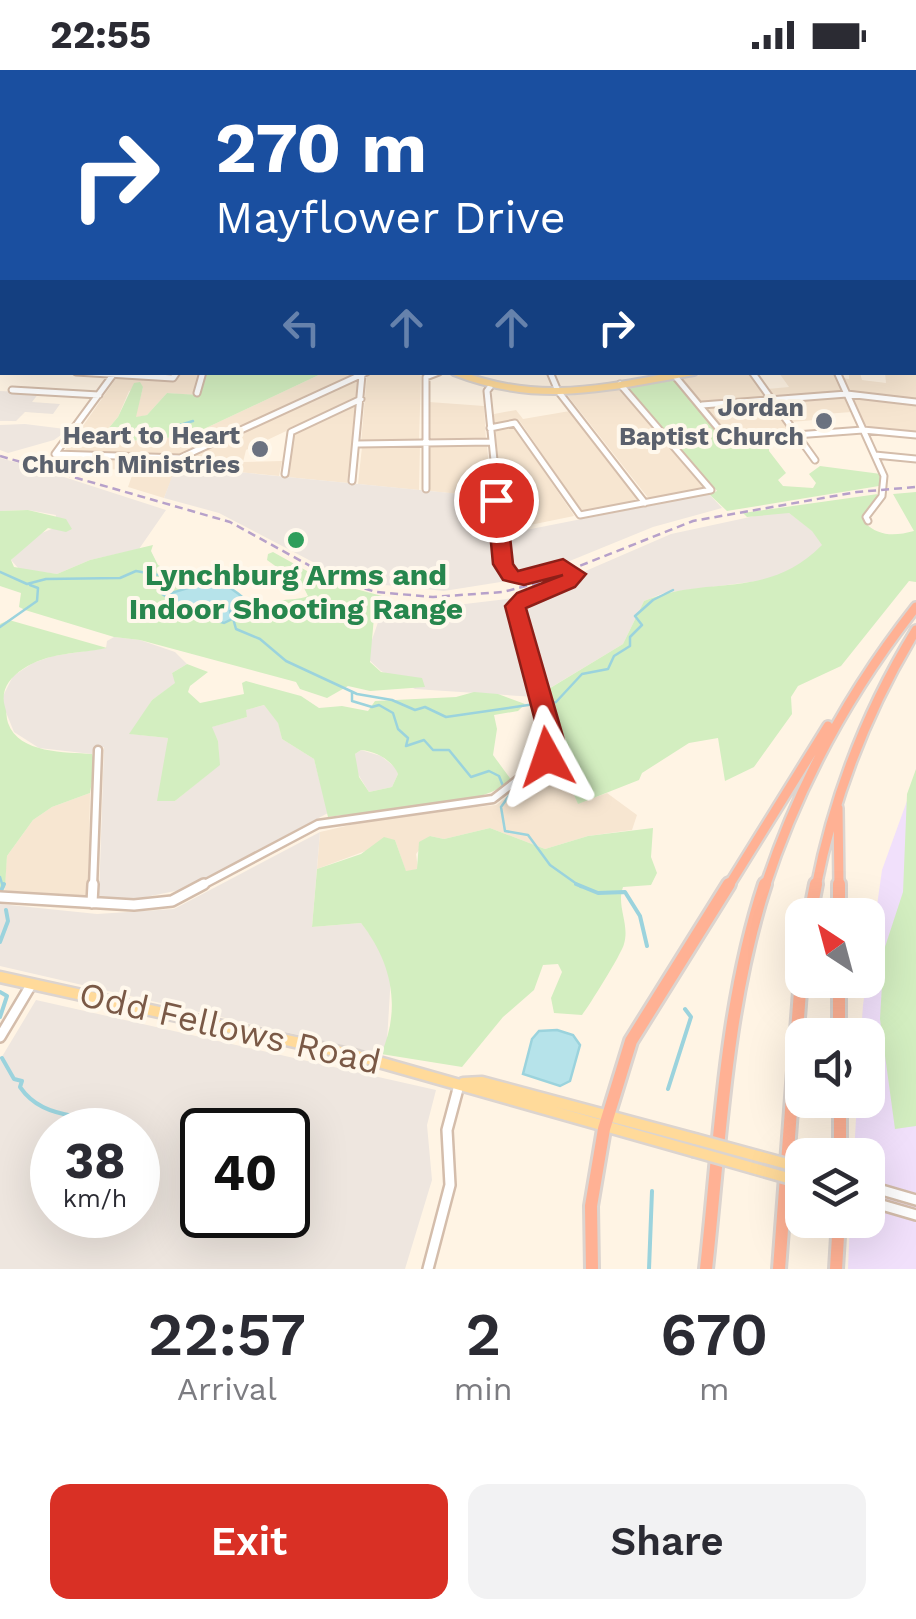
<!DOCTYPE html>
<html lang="en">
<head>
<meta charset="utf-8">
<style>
	:root { --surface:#fff; --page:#f2f2f3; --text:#2b2b33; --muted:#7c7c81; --accent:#d93025 }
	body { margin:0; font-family:"Work Sans",sans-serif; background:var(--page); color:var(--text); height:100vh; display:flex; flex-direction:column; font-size:38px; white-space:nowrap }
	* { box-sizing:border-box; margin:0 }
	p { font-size:32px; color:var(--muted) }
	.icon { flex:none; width:55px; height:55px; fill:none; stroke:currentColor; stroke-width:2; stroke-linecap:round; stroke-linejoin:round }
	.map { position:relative; height:1199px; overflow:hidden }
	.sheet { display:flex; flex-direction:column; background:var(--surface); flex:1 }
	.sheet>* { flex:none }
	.guide { position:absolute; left:0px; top:0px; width:918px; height:305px; box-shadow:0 10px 40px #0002; background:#1a4fa0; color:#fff; overflow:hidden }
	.needle { width:65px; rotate:324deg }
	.buttons { position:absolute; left:785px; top:828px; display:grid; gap:20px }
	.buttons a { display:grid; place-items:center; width:100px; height:100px; border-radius:20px; background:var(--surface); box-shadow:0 10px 40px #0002; font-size:50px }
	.speed { position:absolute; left:30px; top:1038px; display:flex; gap:20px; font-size:50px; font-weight:700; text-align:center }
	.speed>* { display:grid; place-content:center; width:130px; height:130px; border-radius:50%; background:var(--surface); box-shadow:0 10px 40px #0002; line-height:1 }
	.speed small { font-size:25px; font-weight:400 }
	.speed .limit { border:5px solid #111; border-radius:15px; background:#fff; color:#111 }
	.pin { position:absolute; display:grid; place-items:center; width:85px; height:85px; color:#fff; margin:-42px; border:5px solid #fff; border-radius:50%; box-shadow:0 2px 10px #0007 }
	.me { position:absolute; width:110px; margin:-55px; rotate:355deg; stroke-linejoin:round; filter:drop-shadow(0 0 8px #0008) }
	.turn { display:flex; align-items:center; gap:35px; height:210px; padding:0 50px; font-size:45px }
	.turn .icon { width:130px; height:130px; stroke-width:2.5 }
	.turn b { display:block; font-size:70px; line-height:85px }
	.lanes { display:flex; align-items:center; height:95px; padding:0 50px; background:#0003; justify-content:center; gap:50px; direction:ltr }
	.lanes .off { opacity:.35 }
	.eta { display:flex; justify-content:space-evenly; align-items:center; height:170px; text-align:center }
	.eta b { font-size:60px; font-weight:600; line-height:70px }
	.button { display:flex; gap:20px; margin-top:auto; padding:20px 50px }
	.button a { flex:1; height:115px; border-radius:20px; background:var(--accent); color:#fff; font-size:40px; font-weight:600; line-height:115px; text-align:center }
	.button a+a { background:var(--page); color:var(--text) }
	.status { display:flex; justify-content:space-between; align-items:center; height:70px; padding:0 50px; background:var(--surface); direction:ltr }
	.status svg { height:28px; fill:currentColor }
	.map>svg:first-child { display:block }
	.residential { fill:#f7e6d1 }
	.industrial { fill:#eee6df; fill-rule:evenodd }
	.education { fill:#f1e0fb }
	.green { fill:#d3eec0; fill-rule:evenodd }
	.water { fill:#b6e3ea; stroke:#9bd3dd; stroke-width:2.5 }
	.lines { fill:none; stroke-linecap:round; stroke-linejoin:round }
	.stream-far1 { stroke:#9bd3dd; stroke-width:2.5 }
	.stream { stroke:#9bd3dd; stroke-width:4 }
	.minor-far3-casing { stroke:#d4bdab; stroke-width:5 }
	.minor-far2-casing { stroke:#d4bdab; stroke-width:9 }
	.minor-far1-casing { stroke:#d4bdab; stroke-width:11 }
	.minor-casing { stroke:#d4bdab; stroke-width:14 }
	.major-far1-casing { stroke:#dcd4cf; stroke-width:10 }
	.major-casing { stroke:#dcd4cf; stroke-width:15 }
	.highway-far2-casing { stroke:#dcd4cf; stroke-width:6 }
	.highway-far1-casing { stroke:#dcd4cf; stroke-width:14 }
	.highway-casing { stroke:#dcd4cf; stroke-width:18 }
	.minor-far3 { stroke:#fff; stroke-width:2.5 }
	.minor-far2 { stroke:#fff; stroke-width:5 }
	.minor-far1 { stroke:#fff; stroke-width:6 }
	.minor { stroke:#fff; stroke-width:9 }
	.major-far1 { stroke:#ffda9a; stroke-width:6 }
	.major { stroke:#ffda9a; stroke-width:10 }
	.highway-far2 { stroke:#ffb194; stroke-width:4 }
	.highway-far1 { stroke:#ffb194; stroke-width:9 }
	.highway { stroke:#ffb194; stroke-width:12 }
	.rail { stroke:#b7a1ca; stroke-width:2.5; stroke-dasharray:8 5; stroke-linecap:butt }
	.major-bridge-casing { stroke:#dcd4cf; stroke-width:15; stroke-linecap:butt }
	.major-bridge { stroke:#ffda9a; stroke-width:10 }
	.route { fill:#d93025; stroke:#8d1f18; stroke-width:2.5 }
	.worship-dot { fill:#6b7280; stroke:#fff8ec; stroke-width:4 }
	.leisure-dot { fill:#2e9e5b; stroke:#fff8ec; stroke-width:4 }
	.labels { text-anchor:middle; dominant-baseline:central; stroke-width:8; stroke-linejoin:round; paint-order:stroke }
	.far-worship-label { font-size:25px; font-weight:bold; fill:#5b616d; stroke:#fff8ec; text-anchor:end }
	.leisure-label { font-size:30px; font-weight:bold; fill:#27864d; stroke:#fff8ec }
	.near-street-label { font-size:35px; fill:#7a5946; stroke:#fff8ec }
</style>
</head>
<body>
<div class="status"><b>22:55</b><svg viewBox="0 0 49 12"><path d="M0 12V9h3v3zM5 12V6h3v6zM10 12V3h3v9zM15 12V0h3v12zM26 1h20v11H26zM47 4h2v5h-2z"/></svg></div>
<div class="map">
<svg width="916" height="1199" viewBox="0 0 916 1199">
	<rect width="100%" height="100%" fill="#fff4e4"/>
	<!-- residential -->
	<path class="residential" d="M415 302 421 306 419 371 361 372 367 305Z
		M916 302V330L850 323 843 308 849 309V303H860L862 310 886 313 885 303Z
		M180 303H200L194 325 167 323 147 345 135 348 143 317 129 321 118 347 107 360 71 373 117 307 175 310Z
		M323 303H360L174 388 63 383 68 376 189 366Z
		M714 303H748L767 329 703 334 681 308Z
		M779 303H833L843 323 774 328 767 319 789 317Z
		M358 309 356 328 246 380 243 392 282 391 279 406 177 396 164 428 128 417 134 400 60 398 47 394 53 388 176 393Z
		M618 318 702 416V418L649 429 568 326Z
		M844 326 851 342 813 345 815 350 791 352 777 332Z
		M852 327 916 333V364L866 358Z
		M356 332 348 413 287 407 293 365Z
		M429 332 484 336 486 370 429 371Z
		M770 332 792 363 732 368 705 337Z
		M516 340 523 349 570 341 640 431 582 442 519 350 494 354V344Z
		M513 356 573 444 574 446 505 460 495 359Z
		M487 375 491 427 429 421V376Z
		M420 376 419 420 358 414 362 377Z
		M556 683 578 733 607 723 637 745 632 760 588 766 545 779 490 758 444 769 430 766 416 784 418 799 406 802 395 770 317 799 320 762 385 747 496 735 520 718Z
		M90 723 88 827 4 823 7 786 33 750 52 737Z"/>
	<!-- industrial -->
	<path class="industrial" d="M0 321 39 323 32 332 60 334 53 344 25 342 16 351H0Z
		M25 354 65 359 68 360 54 370 8 383 0 380V355Z
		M0 388 33 397 166 440 139 479 90 490 57 504 19 499 11 490 37 465 54 458 56 445 28 440 0 441Z
		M176 396 491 427 497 496 513 510 444 521 375 514 330 501 219 443 164 428Z
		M709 424 722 438 653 457 528 508 510 499 505 464Z
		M778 441 789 443 813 461 823 475 803 494 773 509 664 523 644 531 623 574 535 627 415 619 381 601 366 587 384 535 465 534 507 529 544 519 671 464Z
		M114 567 140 570 175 582 187 594 172 603 176 613 152 630 131 664 168 668 164 704 175 731 219 695 218 671 211 657 247 647 245 640 264 635 278 652 282 669 314 689 328 743 185 819 121 832 99 827 104 677 93 679 92 684 39 678 14 662 1 630 13 606 33 593 53 586 106 578 107 571Z
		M361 680 381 686 396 698 398 704 392 717 369 722 356 701 355 684Z
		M320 762 312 857 361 853 380 877 391 905 387 971 381 984 0 896V834L97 844 174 839Z
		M36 930 436 1020 427 1055 432 1110 405 1199H0V990ZM52 1060H138V1145H52ZM202 1060H288V1145H202Z"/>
	<!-- education -->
	<path class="education" d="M916 706V1199H848L850 1150H868V1085H854L857 1030H868V965H861L863 935 882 800Z"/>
	<!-- green -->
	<path class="green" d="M205 303H323L189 366 68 376 107 360 118 347 134 313 140 312 143 317 136 347 147 345 167 323 199 325Z
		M675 310 728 374 769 370V381L786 403 778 410 783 416 813 418 816 413 809 404 820 396 881 404 882 411 879 416 727 441 709 424 717 421 628 318Z
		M916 422V512L909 511 841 596 798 616 791 627 792 644 754 697 725 711 718 668 689 673 642 703 639 710 578 734 556 683 542 623 623 574 644 531C709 504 767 531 822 475L812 461 789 443 747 447 743 443 878 424 864 452C879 467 895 466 914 461L893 424Z
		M28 440 66 449 72 459 66 462 48 458 11 490 14 497 57 504 90 490 153 475 151 481 158 495C177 505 200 500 215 511L167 524C184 540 204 549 227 552L232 549 230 541 238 538 239 547 265 545C272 524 291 533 308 526L303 516 267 490 268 484 273 482 325 511 386 527 375 536 370 592 381 602 422 608 425 617 370 621 348 616 327 628 300 619 296 612 140 570 114 567 25 540 19 537 21 523 0 516V441Z
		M9 550 107 578C78 584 48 582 23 599 9 608 0 621 5 637 7 642 6 648 8 653 19 684 66 682 92 684L95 693 90 723 52 737 33 750 7 786 5 817 0 820V554Z
		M187 594 208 602 190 616 188 622 200 633 244 624 242 613 246 611 301 626 319 638 342 636 368 641 375 631 456 627 474 622 498 624 525 634 518 641 494 645 497 659 493 685 512 711C465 743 385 739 328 747L314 689 282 669 278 653 264 635 246 640 247 647 212 657 218 671 220 695 175 731H157L168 668 129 664 152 630 175 613 172 603ZM361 680C376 681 393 691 398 704L392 717 369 722 359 707 355 684Z
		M916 699V1056L895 1059 880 949 884 880 903 822 907 724Z
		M490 758 545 779 588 766 653 758 651 787 657 803 651 815 623 817C616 836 630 854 624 874 622 883 589 936 582 945L554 943 551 928 562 902 558 894 543 895 534 920 503 947 462 997 381 984C402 937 391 891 361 853L312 857 317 799 361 784 384 767 395 770 406 801 417 799 419 772 430 766 444 769Z"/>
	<!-- water -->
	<path class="water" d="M212 511C229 513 249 531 258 545L239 547 238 538 230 541 232 549 224 553 203 547 164 525Z
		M557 960 573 965 580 975 570 1011 560 1016 523 1004 532 969 539 961Z"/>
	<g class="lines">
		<!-- stream-far1 -->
		<path class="stream-far1" d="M498 0 516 2
			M802 0 810 2
			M470 2 475 0
			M180 355 193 351
			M0 502 27 514 46 509 120 508 136 501 164 506 159 517 164 523
			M231 541 236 559 260 569 286 591 357 624 392 630 415 640 425 637 446 647 535 634
			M0 557 37 531 38 518 30 515
			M352 622V631L372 637 379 635 393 643 398 659 408 668 406 676 424 670 433 680H449L471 707 489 701 499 706 503 716
			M547 634 556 632 582 604 608 599 614 586 630 576V567L642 555 635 546 653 530 673 520
			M511 723 501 737 505 761 528 765 550 795 581 817
			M0 807 3 817"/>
		<!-- stream -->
		<path class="stream" d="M576 814 598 823 625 822 640 846 647 876
			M1 821 4 814
			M0 872 8 851 6 840
			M0 922 7 926 0 947
			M2 988 14 1009 22 1011 20 1017C33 1036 51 1042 73 1046L79 1060
			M668 1019 691 947 685 939
			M108 1145 112 1157
			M649 1199 652 1121"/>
		<defs>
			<path id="minor-far3" d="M519 0 532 2
				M603 0 622 2
				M150 2 169 0
				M232 2 237 0"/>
			<path id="minor-far2" d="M76 302 173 308 177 302
				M115 302 55 384 180 388 367 302
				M550 302 558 321 645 433
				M752 302 815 390
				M837 302 884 406 882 426 866 447 868 451
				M674 305 728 370 863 360 916 365
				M490 317 487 321 505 499 520 509 563 496 575 504 562 515 536 524
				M12 320 99 325
				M197 323 203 302
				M702 335 847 324 916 332
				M490 358 515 353 580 445 711 420 620 314
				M358 374 492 372
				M875 385 916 389
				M285 404 291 362 361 329
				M352 411 362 305
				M426 419V307L439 302"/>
			<path id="minor-far1" d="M93 817 98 680
				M199 817 318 754 493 729 547 687 552 670 515 536 544 521"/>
			<path id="minor" d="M0 827 134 835 172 831 204 814
				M92 833 93 814
				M0 967 31 915
				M868 1116 916 1130
				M868 1131 916 1145
				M428 1199 450 1115 447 1060 459 1015"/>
			<path id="major-far1" d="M454 302C541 336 606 317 694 302"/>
			<path id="major" d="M0 907 354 985 693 1081
				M463 1013 482 1012 695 1069"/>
			<path id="highway-far2" d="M25 0 29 2"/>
			<path id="highway-far1" d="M838 738 839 817
				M728 817 828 656
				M765 817C799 713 849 622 916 537
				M816 817C834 725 867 640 916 560"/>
			<path id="highway" d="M839 814V845
				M810 845 816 814
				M839 910V965
				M840 1030V1085
				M592 1199 591 1136 604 1059 631 971 729 814
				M706 1199C720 1072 725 936 765 814
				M779 1199 802 895
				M836 1199 839 1150"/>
		</defs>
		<!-- minor-far3 casing -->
		<use href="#minor-far3" class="minor-far3-casing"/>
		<!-- minor-far2 casing -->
		<use href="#minor-far2" class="minor-far2-casing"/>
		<!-- minor-far1 casing -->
		<use href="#minor-far1" class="minor-far1-casing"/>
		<!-- minor casing -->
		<use href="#minor" class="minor-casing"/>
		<!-- major-far1 casing -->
		<use href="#major-far1" class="major-far1-casing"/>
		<!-- major casing -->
		<use href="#major" class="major-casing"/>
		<!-- highway-far2 casing -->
		<use href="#highway-far2" class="highway-far2-casing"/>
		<!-- highway-far1 casing -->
		<use href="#highway-far1" class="highway-far1-casing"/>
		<!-- highway casing -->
		<use href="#highway" class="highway-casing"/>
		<!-- minor-far3 -->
		<use href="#minor-far3" class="minor-far3"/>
		<!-- minor-far2 -->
		<use href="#minor-far2" class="minor-far2"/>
		<!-- minor-far1 -->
		<use href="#minor-far1" class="minor-far1"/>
		<!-- minor -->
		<use href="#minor" class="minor"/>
		<!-- major-far1 -->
		<use href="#major-far1" class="major-far1"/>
		<!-- major -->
		<use href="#major" class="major"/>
		<!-- highway-far2 -->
		<use href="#highway-far2" class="highway-far2"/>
		<!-- highway-far1 -->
		<use href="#highway-far1" class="highway-far1"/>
		<!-- highway -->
		<use href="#highway" class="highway"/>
		<!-- rail -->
		<path class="rail" d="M441 2 446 0
			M0 386 230 452 334 509 376 522 433 527 503 522 534 514 693 451 857 422 916 417"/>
		<defs>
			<path id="major-bridge" d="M695 1069 802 1098
				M693 1081 802 1112"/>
		</defs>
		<!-- major-bridge casing -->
		<use href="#major-bridge" class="major-bridge-casing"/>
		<!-- major-bridge -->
		<use href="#major-bridge" class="major-bridge"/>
	</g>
	<!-- route -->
	<path class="route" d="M496 424 506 430 513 494 518 501 563 489 586 504 575 517 526 538 564 670 556 693H539L535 687 540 670 505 536 517 523 563 505 524 515 503 510 493 494 487 430Z"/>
	<!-- markers -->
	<g class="worship-dot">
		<circle cx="824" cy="351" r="10"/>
		<circle cx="260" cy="379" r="10"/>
	</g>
	<circle class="leisure-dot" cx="296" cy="470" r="10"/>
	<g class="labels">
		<!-- far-worship labels -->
		<g class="far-worship-label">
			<text x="804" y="337">Jordan<tspan x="804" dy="29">Baptist Church</tspan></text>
			<text x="240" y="365">Heart to Heart<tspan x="240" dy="29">Church Ministries</tspan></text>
		</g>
		<!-- leisure labels -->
		<g class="leisure-label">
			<text x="296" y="504">Lynchburg Arms and<tspan x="296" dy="34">Indoor Shooting Range</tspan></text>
		</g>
		<!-- near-street labels -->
		<g class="near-street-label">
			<text transform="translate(230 958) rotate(13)">Odd Fellows Road</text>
		</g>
	</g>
</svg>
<div class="buttons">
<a><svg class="needle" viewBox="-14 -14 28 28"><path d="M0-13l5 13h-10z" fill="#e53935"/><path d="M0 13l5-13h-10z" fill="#7c7c81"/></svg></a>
<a><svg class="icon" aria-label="sound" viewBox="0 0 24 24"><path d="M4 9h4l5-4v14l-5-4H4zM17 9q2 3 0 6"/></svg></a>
<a><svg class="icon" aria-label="layers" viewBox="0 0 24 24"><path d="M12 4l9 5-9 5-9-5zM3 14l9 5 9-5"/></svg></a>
</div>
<div class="speed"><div>38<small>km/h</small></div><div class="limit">40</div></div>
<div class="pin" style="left:496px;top:430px;background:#d93025"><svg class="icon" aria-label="arrive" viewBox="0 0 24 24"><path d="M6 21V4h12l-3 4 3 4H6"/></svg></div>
<svg class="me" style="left:547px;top:687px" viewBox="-20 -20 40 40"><path d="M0-17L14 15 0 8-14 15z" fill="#d93025" stroke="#fff" stroke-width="4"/></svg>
<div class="guide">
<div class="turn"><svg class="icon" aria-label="right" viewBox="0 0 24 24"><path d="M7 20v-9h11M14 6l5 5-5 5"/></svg><div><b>270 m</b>Mayflower Drive</div></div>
<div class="lanes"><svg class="icon off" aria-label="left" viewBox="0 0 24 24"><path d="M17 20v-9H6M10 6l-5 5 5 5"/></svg><svg class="icon off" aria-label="ahead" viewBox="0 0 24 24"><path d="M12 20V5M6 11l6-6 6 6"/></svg><svg class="icon off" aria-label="ahead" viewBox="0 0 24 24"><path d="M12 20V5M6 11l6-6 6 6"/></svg><svg class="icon" aria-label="right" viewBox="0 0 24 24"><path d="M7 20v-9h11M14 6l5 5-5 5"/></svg></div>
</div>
</div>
<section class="sheet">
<div class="eta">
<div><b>22:57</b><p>Arrival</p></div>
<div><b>2</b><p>min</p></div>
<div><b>670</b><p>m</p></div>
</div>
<div class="button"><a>Exit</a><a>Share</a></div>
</section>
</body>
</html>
